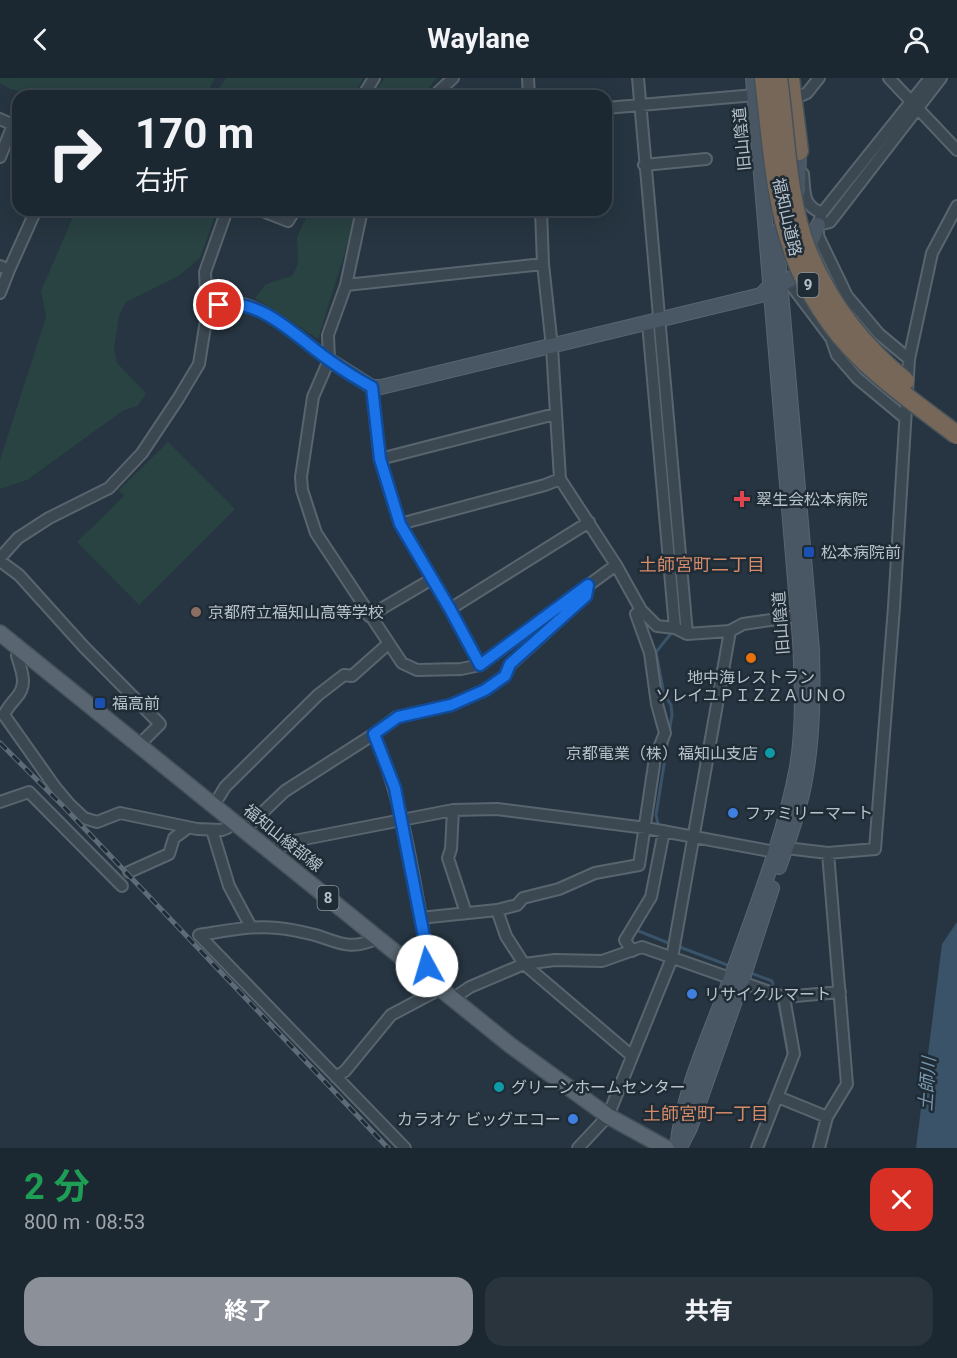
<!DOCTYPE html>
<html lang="ja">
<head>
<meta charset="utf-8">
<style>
	:root { --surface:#1c2831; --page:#29343d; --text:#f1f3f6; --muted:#a0a6ab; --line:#3a444d; --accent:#8c9099 }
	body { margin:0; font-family:Roboto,"Noto Sans JP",sans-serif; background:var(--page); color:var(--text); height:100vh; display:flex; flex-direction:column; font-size:22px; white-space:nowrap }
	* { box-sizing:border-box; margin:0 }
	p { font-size:20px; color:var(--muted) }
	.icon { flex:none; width:33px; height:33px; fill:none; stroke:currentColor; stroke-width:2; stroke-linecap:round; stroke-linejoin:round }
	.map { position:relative; height:1070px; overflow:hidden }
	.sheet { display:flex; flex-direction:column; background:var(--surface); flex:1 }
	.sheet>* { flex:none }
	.top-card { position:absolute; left:12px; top:12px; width:600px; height:126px; border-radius:18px; box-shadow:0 6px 24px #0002,0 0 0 2px var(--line); background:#1c2831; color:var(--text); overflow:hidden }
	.pin { position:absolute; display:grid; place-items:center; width:51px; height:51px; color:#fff; margin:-26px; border:3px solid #fff; border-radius:50%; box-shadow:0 2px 6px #0007 }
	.me { position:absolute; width:66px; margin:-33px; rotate:354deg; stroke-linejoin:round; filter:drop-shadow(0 0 4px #0008) }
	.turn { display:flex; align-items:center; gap:21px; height:126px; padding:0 24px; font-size:27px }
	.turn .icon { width:78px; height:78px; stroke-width:2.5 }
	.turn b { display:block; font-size:42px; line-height:51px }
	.round { display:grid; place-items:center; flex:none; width:63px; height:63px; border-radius:18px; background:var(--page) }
	.overview { display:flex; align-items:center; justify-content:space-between; height:102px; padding:0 24px }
	h1 { font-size:36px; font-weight:700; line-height:45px; color:#1e9e55 }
	.action { display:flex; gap:12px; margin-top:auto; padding:12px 24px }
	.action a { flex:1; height:69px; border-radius:18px; background:var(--accent); color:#fff; font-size:24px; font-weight:700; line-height:69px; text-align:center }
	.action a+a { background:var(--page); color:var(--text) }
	header { display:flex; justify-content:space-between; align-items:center; height:78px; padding:0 24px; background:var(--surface); font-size:27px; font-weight:700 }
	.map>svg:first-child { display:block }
	.green { fill:#294242 }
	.water { fill:#3a5368 }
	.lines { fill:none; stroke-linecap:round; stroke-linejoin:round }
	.stream { stroke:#3a5368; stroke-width:3 }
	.street-casing { stroke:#59656e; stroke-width:14 }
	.secondary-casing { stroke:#59656e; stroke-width:16 }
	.primary-casing { stroke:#44505a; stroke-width:18 }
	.highway-casing { stroke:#45525b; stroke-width:21 }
	.street { stroke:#3b4751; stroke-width:10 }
	.secondary { stroke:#495664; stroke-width:14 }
	.primary { stroke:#596671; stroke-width:15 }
	.highway { stroke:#776758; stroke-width:18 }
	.rail-casing { stroke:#5d6b78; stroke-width:5 }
	.rail { stroke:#1f2c36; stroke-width:3; stroke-dasharray:9; stroke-linecap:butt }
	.highway-bridge-casing { stroke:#45525b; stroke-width:21; stroke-linecap:butt }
	.highway-bridge { stroke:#776758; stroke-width:18 }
	.route-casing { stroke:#114b97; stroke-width:15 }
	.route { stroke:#1a73e8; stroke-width:10 }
	.health-dot { fill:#e0444e; stroke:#1f2c36; stroke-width:2 }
	.transit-dot { fill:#1a4fb4; stroke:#1f2c36; stroke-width:2 }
	.education-dot { fill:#8d6e63; stroke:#1f2c36; stroke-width:2 }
	.food-dot { fill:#e8710a; stroke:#1f2c36; stroke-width:2 }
	.culture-dot { fill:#0f9aa8; stroke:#1f2c36; stroke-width:2 }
	.shop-dot { fill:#3f7fe0; stroke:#1f2c36; stroke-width:2 }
	.labels { text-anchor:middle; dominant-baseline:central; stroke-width:5; stroke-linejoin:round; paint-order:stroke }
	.shield { fill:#1f2c36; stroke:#8a959e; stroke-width:1.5 }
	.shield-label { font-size:15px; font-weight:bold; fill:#b8c2cb }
	.street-label { font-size:16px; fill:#b8c2cb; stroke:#1f2c36 }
	.poi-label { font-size:16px; fill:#b8c2cb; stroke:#1f2c36; text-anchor:start }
	.neighbourhood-label { font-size:18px; fill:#d58a69; stroke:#1f2c36 }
	.water-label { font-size:18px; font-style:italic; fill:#7896ad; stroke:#1f2c36 }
</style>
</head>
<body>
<header><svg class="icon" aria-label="back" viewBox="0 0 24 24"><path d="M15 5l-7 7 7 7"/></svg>Waylane<svg class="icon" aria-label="person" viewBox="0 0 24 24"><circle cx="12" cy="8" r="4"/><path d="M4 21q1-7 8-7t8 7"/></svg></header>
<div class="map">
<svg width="957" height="1070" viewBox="0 0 957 1070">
	<rect width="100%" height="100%" fill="#263541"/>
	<!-- green -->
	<path class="green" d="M0 0H215L205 18H51L10 11 0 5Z
		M226 0H364L352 18H214Z
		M385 0H437L421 18H371Z
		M76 132H217L200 180 177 199 126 224 119 238 114 270 117 285 146 315 138 328 124 332 27 402 0 411V382L46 239 41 213Z
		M310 132H358L318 261 255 220 266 206 292 198 298 186 297 159Z
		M168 364 235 431 139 527 77 464 124 418 119 412Z"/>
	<!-- water -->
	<path class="water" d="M957 844V1070H916L942 866Z"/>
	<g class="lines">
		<!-- stream -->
		<path class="stream" d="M654 250 676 506
			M659 751 656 737 672 637 671 627 664 616 656 574 674 552
			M636 852 671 866
			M677 868 730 888
			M748 894 772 903 773 906
			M778 921 788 976"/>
		<defs>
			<path id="street" d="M528 0 529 18
				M638 0 687 556
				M889 0 957 72
				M930 0 822 135 818 147 830 144 941 0
				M363 18 374 0
				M434 18 453 0
				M793 21 807 15 819 0
				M606 30 755 17
				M0 41 13 47 0 79
				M644 87 706 81
				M803 96C805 115 802 127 822 135
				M260 132 288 143 295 132
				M362 132 346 207 328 257 329 282 313 319 301 399 302 412 316 455 402 585 417 592 461 591 480 587 616 487
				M541 132 543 186 552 269 560 401 616 487 641 532 657 548 675 550 687 556 730 553 743 546 798 538
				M818 150V158L847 218 879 256 909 281
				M0 188 9 192 0 215
				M9 192 36 132
				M788 203 831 260 837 277 857 300 905 340
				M346 207 543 186
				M207 236C213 231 219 226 228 225 260 221 304 264 329 282
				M648 245 675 550
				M372 309 380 381 400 446 450 531 480 587
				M380 381 555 336
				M400 446 545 407 560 401
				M0 480 18 460 49 440 109 410 142 375 178 321 199 286 207 236 205 194 227 132
				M0 483 19 497 84 569 160 646 139 667
				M450 531 589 444
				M369 538 432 501
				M22 572 17 578C22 594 28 607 16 620 11 626 7 630 4 637L55 709 70 727 84 740 97 744 120 735 197 751 222 752 227 750 233 743
				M374 656C405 727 414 804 428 879L427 888 421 895
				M219 719 225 709 318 617 344 597 352 598 388 566
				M0 724 29 714 122 808
				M453 732 451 771 448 780 466 835
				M212 752 229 808 251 849
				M244 752 285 713 374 656 397 639 451 627 485 612 505 598 510 587 586 518 588 509
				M271 773 294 763 453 732 497 731 646 750 775 774 786 770 828 775 875 771 894 529 909 281 932 175 957 128
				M129 794 169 776 174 760 185 752 186 749
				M497 832 517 827 523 820 559 811 595 795 639 787 655 680 665 655 657 626 650 575 636 536 641 532
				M420 840 497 832 506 858 524 886 632 978
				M378 860C350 873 341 865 315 857 303 854 290 851 278 850 251 847 225 853 199 857L405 1070
				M632 873 625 862 651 819 664 753
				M452 921 470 909 524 886 555 882 602 883 642 869 784 919 840 914
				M336 999 345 993 391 937 440 911
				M778 1019 827 1039
				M578 1070 608 1038 672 880 730 553
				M757 1070 794 976 784 919
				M819 1070 827 1039 847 1006 828 775"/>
			<path id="secondary" d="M798 113 799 73
				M329 282 372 309H381L761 217 770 208 788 203 798 195 818 147
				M779 789C790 759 801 728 806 696 813 655 813 614 812 572L777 168 779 152 786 141
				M680 1069 690 1050 742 903 772 810
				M677 1070C683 1011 712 952 732 897 756 829 784 760 797 689 804 647 802 604 800 562L753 0"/>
			<path id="primary" d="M0 555 510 967 608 1038 666 1070"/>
			<path id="highway" d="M790 0 799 73"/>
		</defs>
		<!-- street casing -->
		<use href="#street" class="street-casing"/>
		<!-- secondary casing -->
		<use href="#secondary" class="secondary-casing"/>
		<!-- primary casing -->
		<use href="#primary" class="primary-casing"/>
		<!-- highway casing -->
		<use href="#highway" class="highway-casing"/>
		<!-- street -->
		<use href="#street" class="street"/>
		<!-- secondary -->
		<use href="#secondary" class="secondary"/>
		<!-- primary -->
		<use href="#primary" class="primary"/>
		<!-- highway -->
		<use href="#highway" class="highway"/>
		<defs>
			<path id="rail" d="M0 665 64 729 388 1070"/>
		</defs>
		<!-- rail casing -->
		<use href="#rail" class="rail-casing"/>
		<!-- rail -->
		<use href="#rail" class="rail"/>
		<defs>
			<path id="highway-bridge" d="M764 0C771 58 774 120 794 176 807 214 832 252 860 279 890 308 924 332 957 357
				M778 0C786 56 786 118 807 172 828 224 862 268 905 303"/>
		</defs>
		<!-- highway-bridge casing -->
		<use href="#highway-bridge" class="highway-bridge-casing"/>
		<!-- highway-bridge -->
		<use href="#highway-bridge" class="highway-bridge"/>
	</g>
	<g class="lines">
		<defs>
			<path id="route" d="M219 227C261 219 297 260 329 282 343 292 357 301 372 309L380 381 400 446 450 531 480 587 588 507 586 518 510 586 505 598 485 612 451 627 398 639 374 656 395 710 398 726 428 879 427 888"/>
		</defs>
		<!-- route casing -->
		<use href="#route" class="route-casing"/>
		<!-- route -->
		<use href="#route" class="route"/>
	</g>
	<!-- markers -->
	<path class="health-dot" d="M739 412h6v6h6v6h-6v6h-6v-6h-6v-6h6z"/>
	<g class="transit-dot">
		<rect x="803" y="468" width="12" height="12" rx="3"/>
		<rect x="94" y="619" width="12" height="12" rx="3"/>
	</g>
	<circle class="education-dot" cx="196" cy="534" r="6"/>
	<circle class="food-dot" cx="751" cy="580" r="6"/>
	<g class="culture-dot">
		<circle cx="770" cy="675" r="6"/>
		<circle cx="499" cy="1009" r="6"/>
	</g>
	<g class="shop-dot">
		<circle cx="733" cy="735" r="6"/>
		<circle cx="692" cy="916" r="6"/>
		<circle cx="573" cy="1041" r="6"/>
	</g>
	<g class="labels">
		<!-- shield labels -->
		<g class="shield">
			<rect x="797.5" y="195" width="21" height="24" rx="4.5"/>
			<rect x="317.5" y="808" width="21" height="24" rx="4.5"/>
		</g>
		<g class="shield-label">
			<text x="808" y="207">9</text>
			<text x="328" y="820">8</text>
		</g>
		<!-- street labels -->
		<g class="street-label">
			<text transform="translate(742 61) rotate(-95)">旧山陰道</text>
			<text transform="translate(787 139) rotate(77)">福知山道路</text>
			<text transform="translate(781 545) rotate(-94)">旧山陰道</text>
			<text transform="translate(283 760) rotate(39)">福知山綾部線</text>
		</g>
		<!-- poi labels -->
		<g class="poi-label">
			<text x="756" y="421">翠生会松本病院</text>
			<text x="821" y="474">松本病院前</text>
			<text x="208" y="534">京都府立福知山高等学校</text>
			<text x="751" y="599" text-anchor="middle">地中海レストラン<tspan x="751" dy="18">ソレイユＰＩＺＺＡＵＮＯ</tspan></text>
			<text x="112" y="625">福高前</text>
			<text x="758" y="675" text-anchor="end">京都電業（株）福知山支店</text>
			<text x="745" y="735">ファミリーマート</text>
			<text x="704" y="916">リサイクルマート</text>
			<text x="511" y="1009">グリーンホームセンター</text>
			<text x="561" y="1041" text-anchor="end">カラオケ ビッグエコー</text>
		</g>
		<!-- neighbourhood labels -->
		<g class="neighbourhood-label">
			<text x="702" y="486">土師宮町二丁目</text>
			<text x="706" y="1035">土師宮町一丁目</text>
		</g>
		<!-- water labels -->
		<g class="water-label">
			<text transform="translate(927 1006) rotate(-86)">土師川</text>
		</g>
	</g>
</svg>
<div class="pin" style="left:219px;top:227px;background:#d93025"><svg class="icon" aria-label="arrive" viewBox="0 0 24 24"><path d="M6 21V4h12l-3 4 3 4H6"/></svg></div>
<svg class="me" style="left:427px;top:888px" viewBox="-20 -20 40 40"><circle r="19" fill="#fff"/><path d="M0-13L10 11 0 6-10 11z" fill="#1a73e8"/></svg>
<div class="top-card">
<div class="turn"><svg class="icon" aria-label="right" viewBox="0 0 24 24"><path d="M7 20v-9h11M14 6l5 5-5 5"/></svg><div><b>170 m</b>右折</div></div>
</div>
</div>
<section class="sheet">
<div class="overview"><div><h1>2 分</h1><p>800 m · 08:53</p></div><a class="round" style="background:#d93025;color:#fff"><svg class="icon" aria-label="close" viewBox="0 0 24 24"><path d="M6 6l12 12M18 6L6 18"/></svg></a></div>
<div class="action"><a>終了</a><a>共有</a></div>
</section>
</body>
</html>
